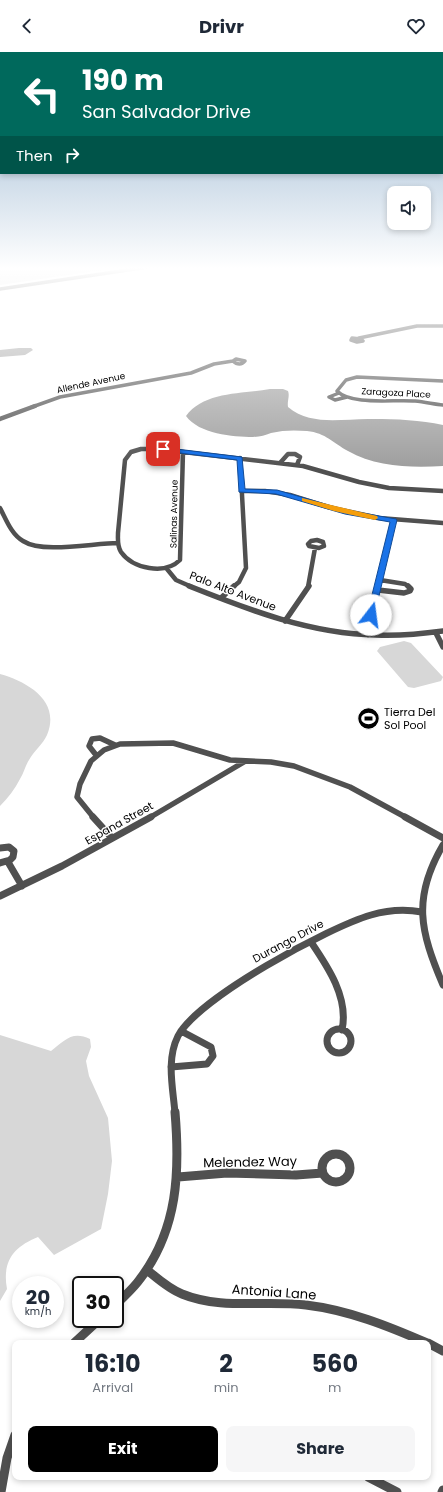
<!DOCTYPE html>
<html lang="en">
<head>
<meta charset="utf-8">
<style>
	:root { --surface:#fff; --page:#f6f6f7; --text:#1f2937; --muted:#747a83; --accent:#000 }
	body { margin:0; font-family:Poppins,sans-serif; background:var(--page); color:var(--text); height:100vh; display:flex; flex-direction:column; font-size:15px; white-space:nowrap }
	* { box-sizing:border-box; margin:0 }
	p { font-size:13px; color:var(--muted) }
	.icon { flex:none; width:22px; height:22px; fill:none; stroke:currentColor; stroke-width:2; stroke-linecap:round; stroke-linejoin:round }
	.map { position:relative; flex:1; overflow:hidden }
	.panel { position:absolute; left:12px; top:1288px; width:419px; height:140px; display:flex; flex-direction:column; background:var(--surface); border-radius:8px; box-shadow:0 2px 6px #0003 }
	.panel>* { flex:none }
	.top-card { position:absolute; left:0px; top:0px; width:443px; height:122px; box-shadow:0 2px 6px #0003; background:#00695c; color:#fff; overflow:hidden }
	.buttons { position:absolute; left:387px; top:134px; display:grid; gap:8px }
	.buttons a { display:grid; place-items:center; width:44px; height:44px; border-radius:8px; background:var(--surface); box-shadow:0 2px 6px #0003; font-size:20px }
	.speed { position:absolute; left:12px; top:1224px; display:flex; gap:8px; font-size:20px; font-weight:700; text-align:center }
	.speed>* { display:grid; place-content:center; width:52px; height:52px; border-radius:50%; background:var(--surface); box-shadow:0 2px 6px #0003; line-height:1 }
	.speed small { font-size:10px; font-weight:400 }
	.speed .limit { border:2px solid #111; border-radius:6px; background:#fff; color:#111 }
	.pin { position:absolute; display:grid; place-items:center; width:34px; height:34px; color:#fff; margin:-17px; border-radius:8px; box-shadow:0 2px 6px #0006 }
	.me { position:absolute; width:44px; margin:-22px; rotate:15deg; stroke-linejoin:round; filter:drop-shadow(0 0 3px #0008) }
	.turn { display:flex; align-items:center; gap:14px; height:84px; padding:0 16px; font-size:18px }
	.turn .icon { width:52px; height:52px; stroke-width:2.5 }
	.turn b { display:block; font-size:28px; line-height:34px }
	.then { display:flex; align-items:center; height:38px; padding:0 16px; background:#0003; gap:8px; font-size:15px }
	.eta { display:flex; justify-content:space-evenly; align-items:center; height:68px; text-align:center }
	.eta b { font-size:24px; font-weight:700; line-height:28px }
	.cta { display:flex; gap:8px; margin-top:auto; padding:8px 16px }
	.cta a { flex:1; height:46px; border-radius:8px; background:var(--accent); color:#fff; font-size:16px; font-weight:700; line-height:46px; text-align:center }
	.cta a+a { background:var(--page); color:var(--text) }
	header { display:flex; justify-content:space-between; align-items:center; height:52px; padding:0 16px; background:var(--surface); font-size:18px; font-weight:700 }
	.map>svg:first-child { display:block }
	.green { fill:#d7d7d7 }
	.water { fill:#9e9e9e }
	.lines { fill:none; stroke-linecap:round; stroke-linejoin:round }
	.minor-far4 { stroke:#505050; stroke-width:3.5 }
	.minor-far3 { stroke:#505050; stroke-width:4.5 }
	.minor-far2 { stroke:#505050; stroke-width:5.5 }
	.minor-far1 { stroke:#505050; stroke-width:7 }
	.minor { stroke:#505050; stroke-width:9 }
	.route { fill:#1a73e8; stroke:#114b97 }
	.slow { fill:#f59e0b }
	.labels { text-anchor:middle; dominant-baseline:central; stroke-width:3; stroke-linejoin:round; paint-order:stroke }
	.far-street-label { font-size:9px; fill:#000; stroke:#fff }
	.street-label { font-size:11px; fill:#000; stroke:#fff }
	.poi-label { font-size:11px; fill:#000; stroke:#fff; text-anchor:start }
	.near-street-label { font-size:13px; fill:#000; stroke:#fff }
</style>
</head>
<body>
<header><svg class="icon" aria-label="back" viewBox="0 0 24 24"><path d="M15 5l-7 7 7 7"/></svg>Drivr<svg class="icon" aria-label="heart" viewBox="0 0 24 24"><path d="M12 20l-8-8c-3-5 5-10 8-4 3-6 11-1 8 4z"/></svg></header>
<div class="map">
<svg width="443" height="1440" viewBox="0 0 443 1440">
	<rect width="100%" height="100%" fill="#fff"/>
	<!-- green -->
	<path class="green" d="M0 215H122L0 233Z
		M404 589 411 591 443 625 441 629 414 636 408 635 377 599 380 595Z
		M0 622C28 630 61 649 47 683 43 692 34 699 29 708 25 714 24 721 20 727 15 737 8 746 0 754Z
		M0 983 51 999C64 989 72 978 90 987L91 995 86 1009 89 1024 108 1066 112 1109 108 1142 101 1177 54 1203 38 1185C13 1195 2 1210 7 1237L0 1249Z"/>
	<!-- water -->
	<path class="water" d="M19 296H31L33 298 25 303 0 305V298Z
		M270 337H283L288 339C290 344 287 349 288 355 312 375 344 366 373 367 397 367 420 368 443 373V414C412 416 376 415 348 399 333 391 326 381 307 379 295 378 283 378 271 381 265 383 260 385 253 385 233 385 199 382 186 364 204 339 243 342 270 337Z"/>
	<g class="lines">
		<!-- minor-far4 -->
		<path class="minor-far4" d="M0 237 148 215
			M352 286 361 287 363 289 357 290 351 288Z
			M359 286 417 274H443
			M236 307 245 309C242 313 237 313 233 309Z
			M443 329 357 325 346 328 337 339C352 354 395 347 415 349 425 350 434 352 443 353
			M339 341 329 345 335 348 347 345
			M32 355 60 345 191 321 214 312 233 309"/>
		<!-- minor-far3 -->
		<path class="minor-far3" d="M0 367 35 354
			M148 396 151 387 158 385 165 387 163 397
			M141 397H156L183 400 180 508C165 523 133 517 121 500 117 494 118 487 118 481L125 408 131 400Z
			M183 400 303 414 359 430 389 436 443 439
			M280 411 288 402H295L300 405 297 413
			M241 439H265L290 443 328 455 379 466 443 471
			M0 456C6 467 11 482 23 489 43 502 93 491 118 491
			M317 488 323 490 324 494 319 496 309 494 308 492 311 489Z
			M167 517 176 528 192 535
			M380 528 405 532 409 535
			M233 535 239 530 246 516 240 406
			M308 535 315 496
			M378 535 393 468"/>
		<!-- minor-far2 -->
		<path class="minor-far2" d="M189 534C249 558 311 582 376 583 399 584 421 582 443 579
			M378 538 404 541 410 539 411 537 408 534
			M221 546 234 534
			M285 569 309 534
			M436 581 443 595
			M368 583V576L378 534
			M96 703 89 694 92 687 100 686 115 693
			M94 766 77 745 80 732 91 709 104 698 120 692 173 691 230 708 271 710 294 714 350 735 407 766
			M149 766 244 710"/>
		<!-- minor-far1 -->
		<path class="minor-far1" d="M93 765 112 786
			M405 765 443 786
			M443 793C412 846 420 879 443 933
			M0 796 9 795 14 799 13 805 10 808 0 811
			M8 810 22 834
			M0 844 62 814 151 765
			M311 890C328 915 349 946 342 978
			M327 989a12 12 0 1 1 24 0a12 12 0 1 1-24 0Z
			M171 1015 207 1012 213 1004 211 995 181 979
			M175 1061C173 1036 166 1008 178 984 198 946 329 875 371 863 388 858 405 857 422 860"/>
		<!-- minor -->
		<path class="minor" d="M322 1116a14 14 0 1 1 28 0a14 14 0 1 1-28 0Z
			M178 1125 227 1121 296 1123 323 1121
			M147 1218C158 1227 169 1237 182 1242 221 1258 265 1248 306 1253 348 1258 388 1274 427 1291
			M115 1254C123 1245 133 1237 140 1227 178 1177 180 1120 175 1060
			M74 1291 100 1267
			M428 1291 443 1299
			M368 1425 397 1440
			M1 1440 7 1406 15 1383
			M442 1440 443 1438"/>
	</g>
	<!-- sky -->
	<linearGradient id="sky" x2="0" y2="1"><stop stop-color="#8aabca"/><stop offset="0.52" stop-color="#fff"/><stop offset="1" stop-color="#fff" stop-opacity="0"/></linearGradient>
	<rect width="443" height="416" fill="url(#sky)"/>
	<!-- route -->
	<path class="route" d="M160 395 242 405 245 437 277 438 346 458 396 467 397 468 374 565H371L367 563 390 470 345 462 276 442 239 440 237 408 163 399 160 398Z"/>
	<!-- slow -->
	<path class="slow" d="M302 446 377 464 378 466 375 468 334 459 302 449Z"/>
	<!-- icons -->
	<defs>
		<symbol id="stadium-disc" viewBox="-11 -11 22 22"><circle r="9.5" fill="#000" stroke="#fff"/><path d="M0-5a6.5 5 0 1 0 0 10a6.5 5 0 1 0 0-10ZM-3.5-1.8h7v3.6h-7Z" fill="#fff"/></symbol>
	</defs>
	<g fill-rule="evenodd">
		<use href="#stadium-disc" x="356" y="654" width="25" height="25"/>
	</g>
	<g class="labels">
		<!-- far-street labels -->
		<g class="far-street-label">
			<text transform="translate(91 331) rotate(-12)">Allende Avenue</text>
			<text transform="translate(396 341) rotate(3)">Zaragoza Place</text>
			<text transform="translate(174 462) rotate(-89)">Salinas Avenue</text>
		</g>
		<!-- street labels -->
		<g class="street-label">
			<text transform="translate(233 539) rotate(21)">Palo Alto Avenue</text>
			<text transform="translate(119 771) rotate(-29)">Espana Street</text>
			<text transform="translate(288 889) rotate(-28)">Durango Drive</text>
		</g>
		<!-- poi labels -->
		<g class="poi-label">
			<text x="384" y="660">Tierra Del<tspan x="384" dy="13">Sol Pool</tspan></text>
		</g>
		<!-- near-street labels -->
		<g class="near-street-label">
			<text transform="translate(250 1110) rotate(-1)">Melendez Way</text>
			<text transform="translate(274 1240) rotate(4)">Antonia Lane</text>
		</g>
	</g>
</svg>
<div class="buttons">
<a><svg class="icon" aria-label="sound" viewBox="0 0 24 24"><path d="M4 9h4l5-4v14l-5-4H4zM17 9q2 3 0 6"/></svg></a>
</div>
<div class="speed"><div>20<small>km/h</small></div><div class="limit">30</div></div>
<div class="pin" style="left:163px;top:397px;background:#d93025"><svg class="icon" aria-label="arrive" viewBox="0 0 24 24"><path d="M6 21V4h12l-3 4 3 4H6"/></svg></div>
<svg class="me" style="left:371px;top:563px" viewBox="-20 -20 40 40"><circle r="19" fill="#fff"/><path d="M0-13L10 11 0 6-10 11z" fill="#1a73e8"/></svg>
<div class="top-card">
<div class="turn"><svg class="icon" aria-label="left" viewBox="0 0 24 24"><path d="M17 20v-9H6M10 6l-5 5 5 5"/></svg><div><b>190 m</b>San Salvador Drive</div></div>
<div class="then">Then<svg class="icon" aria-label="right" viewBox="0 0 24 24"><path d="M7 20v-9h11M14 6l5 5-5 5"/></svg></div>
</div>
<section class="panel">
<div class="eta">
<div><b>16:10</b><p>Arrival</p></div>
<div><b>2</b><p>min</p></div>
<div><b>560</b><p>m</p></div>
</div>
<div class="cta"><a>Exit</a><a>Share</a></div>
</section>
</div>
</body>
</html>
